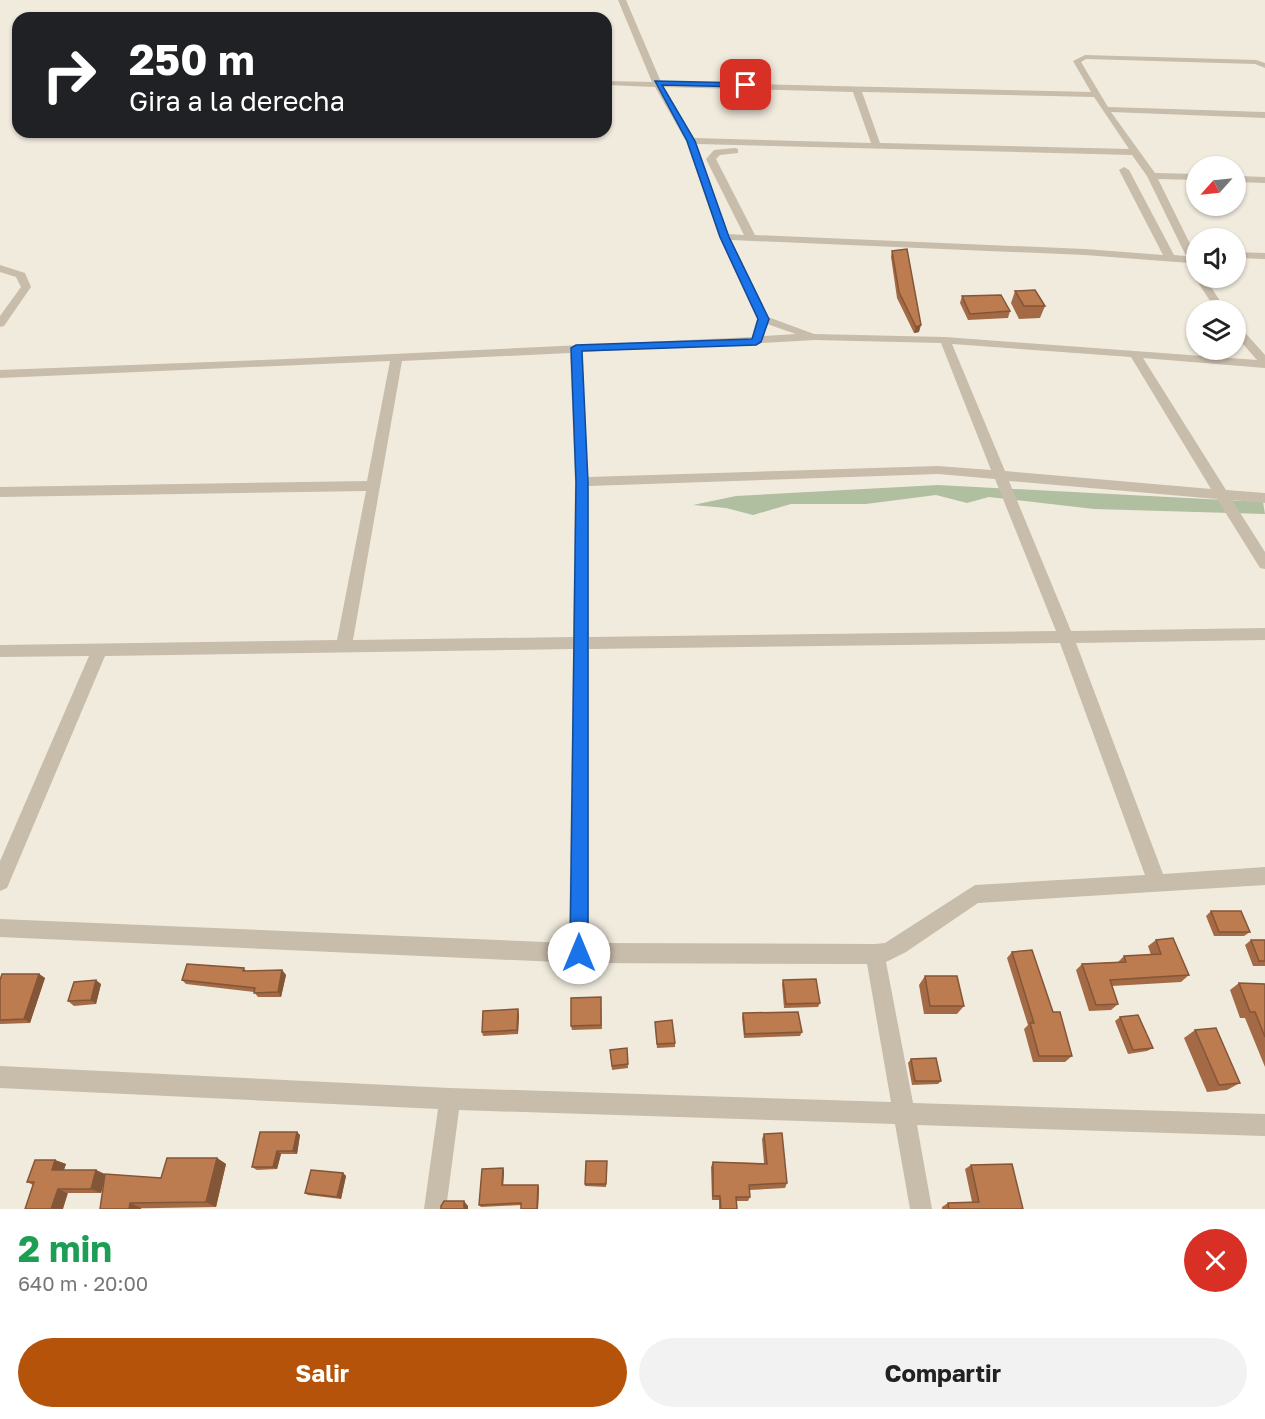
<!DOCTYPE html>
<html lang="es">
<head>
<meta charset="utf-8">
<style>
	:root { --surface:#fff; --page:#f2f2f2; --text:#222; --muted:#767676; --accent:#b45309 }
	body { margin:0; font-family:"Golos Text",sans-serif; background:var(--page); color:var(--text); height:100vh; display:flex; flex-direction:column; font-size:22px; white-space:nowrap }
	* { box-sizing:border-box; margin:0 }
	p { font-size:20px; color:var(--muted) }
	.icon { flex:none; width:33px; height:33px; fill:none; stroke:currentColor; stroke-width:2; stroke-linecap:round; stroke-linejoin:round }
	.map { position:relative; height:1209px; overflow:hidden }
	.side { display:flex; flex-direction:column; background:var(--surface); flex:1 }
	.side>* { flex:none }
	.hud { position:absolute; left:12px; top:12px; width:600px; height:126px; border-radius:18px; box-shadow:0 2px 4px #0004; background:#202124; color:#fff; overflow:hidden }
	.needle { width:39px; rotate:243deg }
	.controls { position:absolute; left:1186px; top:156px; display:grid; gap:12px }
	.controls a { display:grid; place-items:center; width:60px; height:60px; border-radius:50%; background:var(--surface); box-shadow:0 2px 4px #0004; font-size:30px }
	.pin { position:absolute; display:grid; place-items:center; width:51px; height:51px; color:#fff; margin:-26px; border-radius:12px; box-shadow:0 3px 9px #0006 }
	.me { position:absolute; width:66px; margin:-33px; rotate:0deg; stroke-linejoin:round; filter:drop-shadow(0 0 4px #0008) }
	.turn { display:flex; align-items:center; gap:21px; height:126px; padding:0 18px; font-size:27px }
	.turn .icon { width:78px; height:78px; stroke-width:2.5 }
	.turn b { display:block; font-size:42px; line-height:51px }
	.round { display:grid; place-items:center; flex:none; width:63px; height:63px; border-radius:32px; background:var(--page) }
	.overview { display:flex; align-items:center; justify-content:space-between; height:102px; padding:0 18px }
	h1 { font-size:36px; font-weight:700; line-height:45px; color:#1e9e55 }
	.action { display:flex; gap:12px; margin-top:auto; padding:12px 18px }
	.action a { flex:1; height:69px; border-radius:36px; background:var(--accent); color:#fff; font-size:24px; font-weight:700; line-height:69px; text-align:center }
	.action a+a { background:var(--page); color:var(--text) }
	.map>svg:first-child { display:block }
	.green { fill:#afbf9f }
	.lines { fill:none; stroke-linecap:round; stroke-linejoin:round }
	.minor { fill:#c8bcab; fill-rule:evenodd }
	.wall { fill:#a36a45 }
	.shaded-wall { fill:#845638 }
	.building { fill:#bd7b50; stroke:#845638; stroke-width:1.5 }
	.route { fill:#1a73e8; stroke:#114b97; stroke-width:1.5 }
</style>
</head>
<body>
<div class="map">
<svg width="1265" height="1209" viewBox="0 0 1265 1209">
	<rect width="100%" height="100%" fill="#f1ebde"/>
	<!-- green -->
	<path class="green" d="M938 485 1263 502 1265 514 1094 509 989 497 967 503 936 495 866 504H791L753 515 726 508 693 505 736 496Z"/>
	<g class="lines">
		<!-- minor -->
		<path class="minor" d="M618 0H626L661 82 1091 92 1073 61 1085 55 1256 60 1265 63V68L1255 64 1086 59 1081 62 1108 107 1265 112V118L1111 112 1155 173 1197 174V180L1158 179 1197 258V270L1192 269 1189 263 1085 255 731 240 768 317 814 334 945 337 1257 360 1236 336V326L1240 327 1265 355V368L1143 358 1226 490 1265 493V503L1232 500 1265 552V569L1260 568 1217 499 1009 481 1071 631 1265 628V640L1076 643 1163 874 1265 867V885L978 903 906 952 886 962 913 1103 1265 1114V1136L917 1125 932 1209H910L895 1124 459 1110 446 1209H424L438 1109 0 1088V1066L450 1088 891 1102 867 964 579 963 0 937V919L569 943 573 649 105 656 7 888 0 891V861L89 656 0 657V645L337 640 366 491 0 497V487L367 481 390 361 0 378V370L287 359 752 337 757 319 719 237 686 141 655 87 606 85V81L652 82ZM663 87 853 92 871 143 694 138ZM862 92 1094 97 1129 149 880 143ZM697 144 1132 155 1147 176 1186 256 1174 255 1129 170 1124 167 1119 170 1163 255 1085 249 755 235 716 159 720 155 738 153V149L735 148 714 150 706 159 744 235 728 234ZM767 324 796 334 764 336ZM815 340 941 343 991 470 938 466 588 477 582 352 751 344 756 345 761 343ZM952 344 1131 357 1211 489 1005 471ZM570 353 575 482 573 637 353 640 402 361ZM938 474 995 479 1056 631 589 637V486ZM1060 643 1145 875 975 885 885 943 875 944 589 943V649Z
			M1236 176 1265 177V183L1236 182Z
			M1236 252 1265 253V259L1236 258Z
			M0 265 25 273 31 287 4 326 0 327V316L21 287 16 277 0 272Z
			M1196 276 1205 278 1226 310H1216L1195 278Z"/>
	</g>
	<!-- wall -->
	<path class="wall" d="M892 251 919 332 914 333 897 298 891 257Z
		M1015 291 1045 306 1040 318 1019 319 1011 303Z
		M962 296 1010 311 1008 318 968 320 960 303Z
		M1211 911 1250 932 1244 936H1214L1206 916Z
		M1156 940 1189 975 1181 982 1112 986 1118 1004 1111 1010 1089 1011 1076 970 1082 964 1118 962 1124 956 1151 955 1148 946Z
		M1251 940H1265V966H1253L1245 945Z
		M1012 952 1053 1012 1072 1056 1065 1062H1033L1024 1029 1028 1025 1007 958Z
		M244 968 246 971 282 970 286 975 281 997H258L254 992 186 984 182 980Z
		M39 974 45 978 30 1023 0 1024V980Z
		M925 976 964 1006 957 1014H924L919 985Z
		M783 980 820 1003 818 1007 784 1008 782 984Z
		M1239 983 1265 984V1067L1245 1018H1240L1230 990Z
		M101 984 96 1004 74 1006 68 1001Z
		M601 997 602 1029 572 1030 571 1026Z
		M743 1013 802 1032 800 1036 744 1038 742 1018Z
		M519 1014 518 1034 483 1036 482 1032Z
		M1120 1017 1153 1048 1147 1051 1128 1054 1115 1021Z
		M655 1022 675 1043V1047L657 1048Z
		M1195 1030 1240 1083 1227 1090 1207 1092 1184 1038Z
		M627 1048 628 1068 612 1070 610 1050Z
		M911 1059 941 1081 938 1084 912 1085 908 1063Z
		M297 1132 300 1135 297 1154H281L277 1169 257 1170 252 1167Z
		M764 1134 787 1183 785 1188 750 1190V1197L748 1201H737V1209H719V1200H712L711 1167 713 1162 764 1163 762 1139Z
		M217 1158 226 1164 216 1207 100 1209 104 1181 101 1193H68L33 1185 27 1182 55 1160 66 1164 64 1170H96L105 1174 161 1178Z
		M607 1161 606 1187 585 1186V1184Z
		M971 1165 1023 1209H942V1207L948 1203 972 1202 965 1169Z
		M503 1168 504 1171 503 1185 539 1187 538 1209H521V1205L481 1207 479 1205Z
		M343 1173 346 1176 341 1199 308 1195 305 1193Z"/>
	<!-- shaded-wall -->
	<path class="shaded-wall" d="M921 325 919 332 914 333 916 327Z
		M282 970 286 975 281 997 278 992Z
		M39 974 45 978 30 1023 24 1019Z
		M96 980 101 984 96 1004 91 1000Z
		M518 1009 519 1014 518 1034 517 1030Z
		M297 1132 300 1135 297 1154 293 1151Z
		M277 1151 281 1154 277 1169 273 1167Z
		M217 1158 226 1164 216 1207 206 1202Z
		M55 1160 66 1164 62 1175 52 1170Z
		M503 1168 504 1171 503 1188 502 1185Z
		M96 1170 106 1175 101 1193 91 1189Z
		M343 1173 346 1176 341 1199 337 1197Z
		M538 1185 539 1187 538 1209H537Z
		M58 1189 68 1193 63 1209H51Z
		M464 1201 468 1206V1209H464Z
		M130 1203 141 1208V1209H129Z"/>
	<!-- building -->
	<path class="building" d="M907 249 921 325 916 327 899 292 892 251Z
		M1035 290 1045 306H1024L1015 291Z
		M1001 295 1010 311 970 314 962 296Z
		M1211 911H1241L1250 932H1219Z
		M1173 938 1189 975 1110 980 1118 1004 1096 1005 1082 964 1126 962 1124 956 1161 954 1156 940Z
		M1251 940H1265V961H1259Z
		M1032 950 1053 1012H1060L1072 1056H1039L1030 1023H1034L1012 952Z
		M187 964 244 968 243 971 282 970 278 992 254 993 255 988 182 980Z
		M2 974H39L24 1019 0 1020V980Z
		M925 976H957L964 1006H930Z
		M816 979 820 1003 786 1004 783 980Z
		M96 980 91 1000 68 1001 74 982Z
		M1239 983 1265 984V1037L1255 1012H1250Z
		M601 997V1025L571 1026V998Z
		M518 1009 517 1030 482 1032 483 1011Z
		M798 1012 802 1032 745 1034 743 1013Z
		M1138 1015 1153 1048 1133 1050 1120 1017Z
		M672 1020 675 1043 657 1044 655 1022Z
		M1216 1028 1240 1083 1219 1085 1195 1030Z
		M627 1048 628 1064 612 1066 610 1050Z
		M936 1058 941 1081H915L911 1059Z
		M260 1132H297L293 1151H277L273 1167H252Z
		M782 1133 787 1183 749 1185 750 1197H736L737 1209H721L720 1196H713V1162L767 1164 764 1134Z
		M167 1158H217L206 1202 130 1203 129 1209H100L105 1174 161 1178Z
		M35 1160H55L52 1170H96L91 1189H58L51 1209H25L34 1182H27Z
		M586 1161H607L606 1184H585Z
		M1012 1164 1023 1209H949L948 1203 979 1202 971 1165Z
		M503 1168 502 1185H538L537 1209H521V1203L479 1205 482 1169Z
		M311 1170 343 1173 337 1197 305 1193Z
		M444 1201H464V1209H441V1206Z"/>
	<!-- route -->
	<path class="route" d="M655 81 746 83 749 85 746 87 662 85 695 141 729 237 769 319 761 342 756 345 582 351 588 482V953L586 959 579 961 573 959 570 953 576 482 571 348 576 345 752 339 758 319 720 237 687 141Z"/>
</svg>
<div class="controls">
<a><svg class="needle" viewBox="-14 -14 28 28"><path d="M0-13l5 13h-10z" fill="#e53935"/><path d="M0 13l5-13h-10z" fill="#767676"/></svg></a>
<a><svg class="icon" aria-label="sound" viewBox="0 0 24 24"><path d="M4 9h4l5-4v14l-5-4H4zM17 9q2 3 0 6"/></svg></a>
<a><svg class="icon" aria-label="layers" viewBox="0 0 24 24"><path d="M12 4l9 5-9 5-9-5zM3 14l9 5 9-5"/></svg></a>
</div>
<div class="pin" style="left:746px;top:85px;background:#d93025"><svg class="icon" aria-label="arrive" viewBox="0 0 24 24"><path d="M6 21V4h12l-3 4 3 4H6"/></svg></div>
<svg class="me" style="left:579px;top:953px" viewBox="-20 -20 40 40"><circle r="19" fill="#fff"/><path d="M0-13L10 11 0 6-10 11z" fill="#1a73e8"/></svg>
<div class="hud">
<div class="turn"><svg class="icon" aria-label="right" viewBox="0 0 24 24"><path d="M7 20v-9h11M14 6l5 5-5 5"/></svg><div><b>250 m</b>Gira a la derecha</div></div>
</div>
</div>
<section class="side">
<div class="overview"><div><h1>2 min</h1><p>640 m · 20:00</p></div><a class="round" style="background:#d93025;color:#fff"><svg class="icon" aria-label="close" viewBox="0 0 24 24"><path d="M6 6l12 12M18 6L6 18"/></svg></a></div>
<div class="action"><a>Salir</a><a>Compartir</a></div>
</section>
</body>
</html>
